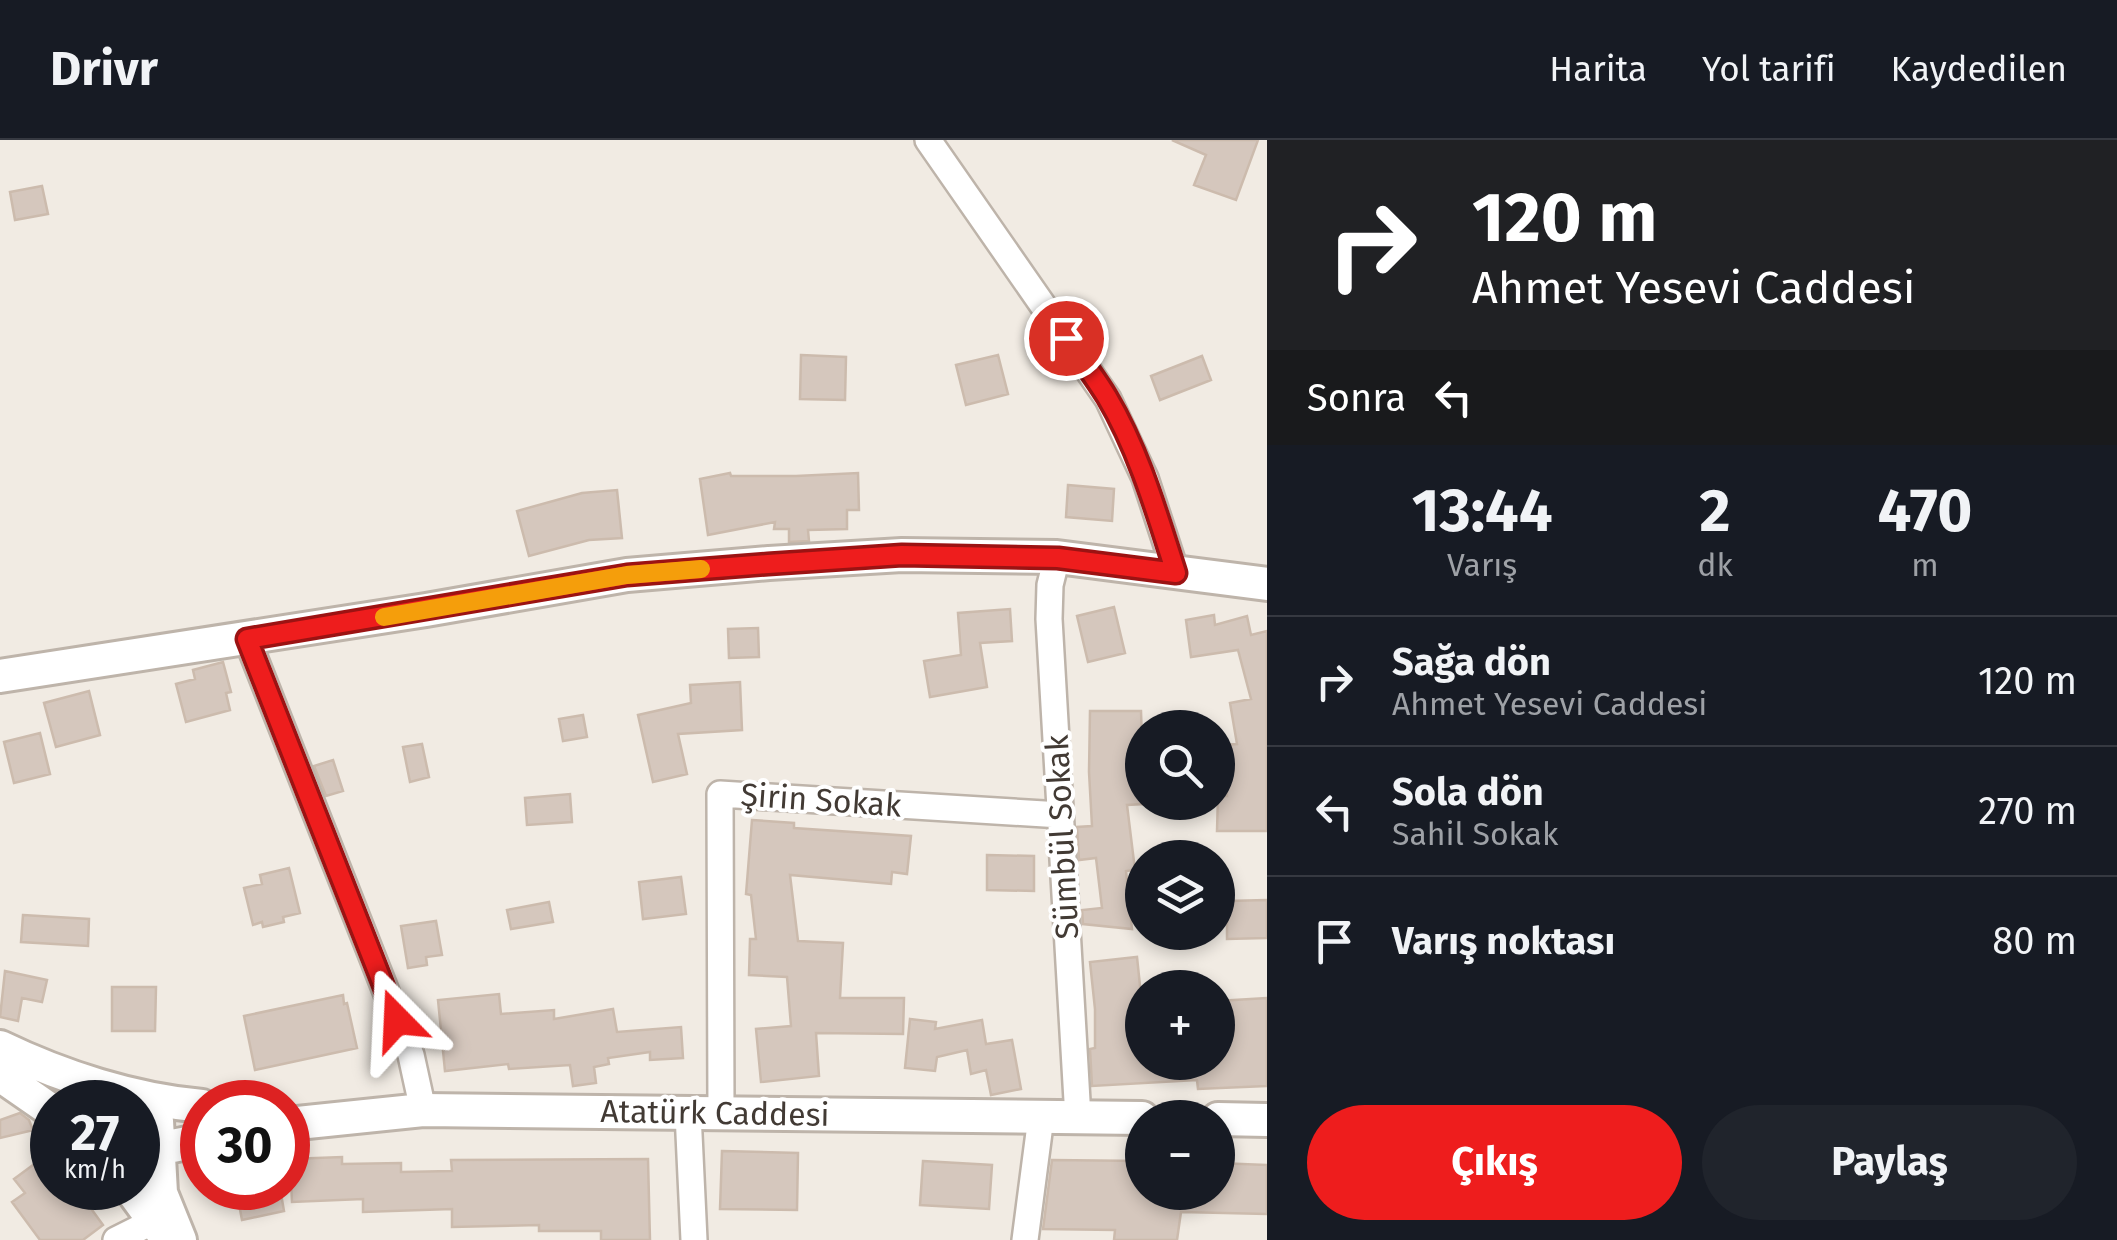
<!DOCTYPE html>
<html lang="tr">
<head>
<meta charset="utf-8">
<style>
	:root { --surface:#171b24; --page:#20242c; --text:#f1f3f6; --muted:#9ea1a6; --line:#363941; --accent:#ee1d1d }
	body { margin:0; font-family:"Fira Sans",sans-serif; background:var(--page); color:var(--text); height:100vh; display:flex; flex-direction:column; font-size:38px; white-space:nowrap }
	* { box-sizing:border-box; margin:0 }
	p { font-size:32px; color:var(--muted) }
	.icon { flex:none; width:55px; height:55px; fill:none; stroke:currentColor; stroke-width:2; stroke-linecap:round; stroke-linejoin:round }
	.map { position:relative; flex:1; overflow:hidden }
	.drawer { display:flex; flex-direction:column; background:var(--surface); width:850px }
	.drawer>* { flex:none }
	.banner { background:#202124; color:#fff; overflow:hidden }
	.fabs { position:absolute; left:1125px; top:570px; display:grid; gap:20px }
	.fabs a { display:grid; place-items:center; width:110px; height:110px; border-radius:50%; background:var(--surface); box-shadow:0 5px 15px #0003; font-size:50px }
	.speed { position:absolute; left:30px; top:940px; display:flex; gap:20px; font-size:50px; font-weight:700; text-align:center }
	.speed>* { display:grid; place-content:center; width:130px; height:130px; border-radius:50%; background:var(--surface); box-shadow:0 5px 15px #0003; line-height:1 }
	.speed small { font-size:25px; font-weight:400 }
	.speed .limit { border:15px solid #d22; background:#fff; color:#111 }
	.pin { position:absolute; display:grid; place-items:center; width:85px; height:85px; color:#fff; margin:-42px; border:5px solid #fff; border-radius:50%; box-shadow:0 2px 10px #0007 }
	.me { position:absolute; width:110px; margin:-55px; rotate:339deg; stroke-linejoin:round; filter:drop-shadow(0 0 8px #0008) }
	.turn { display:flex; align-items:center; gap:35px; height:210px; padding:0 40px; font-size:45px }
	.turn .icon { width:130px; height:130px; stroke-width:2.5 }
	.turn b { display:block; font-size:70px; line-height:85px }
	.then { display:flex; align-items:center; height:95px; padding:0 40px; background:#0003; gap:20px; font-size:38px }
	.eta { display:flex; justify-content:space-evenly; align-items:center; height:170px; text-align:center }
	.eta b { font-size:60px; font-weight:700; line-height:70px }
	.primary-button { display:flex; gap:20px; margin-top:auto; padding:20px 40px }
	.primary-button a { flex:1; height:115px; border-radius:60px; background:var(--accent); color:#fff; font-size:40px; font-weight:700; line-height:115px; text-align:center }
	.primary-button a+a { background:var(--page); color:var(--text) }
	ul { padding:0; list-style:none }
	li { display:flex; align-items:center; gap:30px; height:130px; padding:0 40px; border-top:2px solid var(--line) }
	li div { flex:1 }
	li b { display:block; font-size:38px }
	li em { font-style:normal }
	header { display:flex; align-items:center; gap:60px; box-sizing:border-box; height:140px; padding:0 50px; background:var(--surface); border-bottom:2px solid var(--line) }
	header strong { font-size:48px }
	nav { display:flex; gap:55px; margin-inline-start:auto; font-size:35px }
	main { display:flex; flex:1; min-height:0 }
	.map>svg:first-child { display:block }
	.building { fill:#d5c7bd; stroke:#ccbbad; stroke-width:2.5 }
	.lines { fill:none; stroke-linecap:round; stroke-linejoin:round }
	.minor-casing { stroke:#beb4aa; stroke-width:30 }
	.tertiary-casing { stroke:#beb4aa; stroke-width:38 }
	.minor { stroke:#fff; stroke-width:25 }
	.tertiary { stroke:#fff; stroke-width:32 }
	.route-casing { stroke:#9b1313; stroke-width:25 }
	.route { stroke:#ee1d1d; stroke-width:18 }
	.slow { stroke:#f59e0b; stroke-width:18 }
	.labels { text-anchor:middle; dominant-baseline:central; stroke-width:8; stroke-linejoin:round; paint-order:stroke }
	.street-label { font-size:32px; fill:#423a34; stroke:#fff }
</style>
</head>
<body>
<header>
<strong>Drivr</strong>
<nav><a>Harita</a><a>Yol tarifi</a><a>Kaydedilen</a></nav>
</header>
<main>
<div class="map">
<svg width="1267" height="1100" viewBox="0 0 1267 1100">
	<rect width="100%" height="100%" fill="#f1ebe3"/>
	<!-- building -->
	<path class="building" d="M1172 0H1258L1236 60 1194 45 1206 15Z
		M42 46 48 74 15 80 10 52Z
		M801 215 846 217 845 260 800 259Z
		M998 215 1008 254 966 265 956 225Z
		M1202 216 1211 240 1160 260 1151 236Z
		M730 333 731 336H796L858 333 859 370H847V389L808 390 809 401 789 402V389H774L775 382 708 395 700 339Z
		M1068 345 1114 349 1112 381 1066 377Z
		M617 350 622 398 589 400 529 416 517 371 582 353Z
		M1114 467 1125 513 1088 522 1077 476Z
		M1010 469 1012 501 980 503 987 547 930 557 924 521 961 515 958 473Z
		M1214 475 1215 485 1247 476 1251 495 1267 491V691H1217L1218 656H1227L1224 605 1237 604 1230 563 1251 559 1238 510 1191 517 1186 480Z
		M758 488 759 517 729 518 728 489Z
		M223 522 231 552 226 553 230 570 186 582 176 544 195 539 193 530Z
		M740 542 742 590 678 594 687 634 653 642 638 575 691 563 690 545Z
		M89 551 100 595 56 607 44 563Z
		M1090 571H1141L1144 664 1127 665 1135 730 1126 731 1132 789 1083 784 1082 770 1102 768 1096 718 1079 720 1077 687 1092 686 1089 632Z
		M583 575 587 597 563 601 559 579Z
		M40 593 50 634 14 643 4 602Z
		M422 604 429 637 410 642 403 607Z
		M333 620 343 651 326 656 314 626Z
		M570 654 572 682 527 685 525 658Z
		M752 680 794 683V688L911 696 907 734 892 732 891 744 790 735 798 801 843 803 840 858H904L903 894 816 893 819 936 761 942 756 889 791 886 787 837 749 835 750 799H756L751 755 746 754Z
		M987 715 1034 716V751L987 750Z
		M289 728 300 773 283 777 284 782 263 787 262 782 253 785 244 748 262 744 260 735Z
		M681 737 686 774 643 779 639 742Z
		M1267 760V798L1227 799V761Z
		M549 762 553 782 511 789 507 770Z
		M23 775 89 779 88 806 21 802Z
		M436 781 442 815 426 817 427 825 408 828 401 786Z
		M1137 817 1142 865V922H1218V861L1267 858V946L1198 949 1197 940 1092 946 1090 909 1095 908V869L1090 822Z
		M5 831 47 840 42 862 22 858 18 881 0 877Z
		M112 847H156L155 891H112Z
		M499 854 501 874 554 870V879L613 869 617 892 681 887 683 918 650 920V912L608 918 609 924 594 927 596 943 573 946 570 925 509 929 508 924 445 931 438 860Z
		M343 855 344 864 347 863 357 908 255 930 244 876Z
		M910 879 936 882 935 889 982 880 986 904 1012 900 1021 949 991 955 986 930 971 934 967 910 937 917 935 931 905 928Z
		M20 973 29 980 33 990 0 998V980Z
		M52 1011V1048H76L103 1085 83 1100H40L12 1062 25 1053 14 1039Z
		M722 1011 798 1013 797 1070 720 1069Z
		M342 1017V1024L401 1023V1032L452 1031 451 1020 648 1019 650 1100H601V1091H539V1085L452 1087V1069L363 1072V1059L292 1062 290 1019Z
		M1052 1020 1142 1021V1052H1218V1023L1267 1025V1074L1181 1072 1177 1100H1114L1115 1090 1043 1089Z
		M923 1021 992 1025 989 1069 920 1065Z
		M236 1048H280L284 1071 242 1080Z"/>
	<g class="lines">
		<defs>
			<path id="minor" d="M928 0 1108 259 1145 338 1176 433
				M1057 417 1050 445 1049 479 1078 978
				M247 499 411 915 423 970
				M688 973 694 1100
				M721 973 720 654 1061 675
				M116 1100 154 1081
				M1025 1100 1041 977"/>
			<path id="tertiary" d="M0 536 426 470 627 435 769 423 902 415 1057 417 1267 444
				M0 907C62 937 134 960 202 966
				M0 935 52 971
				M148 960 157 981 161 1053 180 1100
				M1218 979 1267 980
				M288 984 423 970 1142 978
				M138 1013 202 1000
				M130 1048 165 1096"/>
		</defs>
		<!-- minor casing -->
		<use href="#minor" class="minor-casing"/>
		<!-- tertiary casing -->
		<use href="#tertiary" class="tertiary-casing"/>
		<!-- minor -->
		<use href="#minor" class="minor"/>
		<!-- tertiary -->
		<use href="#tertiary" class="tertiary"/>
	</g>
	<g class="lines">
		<defs>
			<path id="route" d="M397 880 247 499 627 435 768 424 902 415 1058 418 1176 433C1157 374 1139 311 1107 257 1094 236 1080 217 1066 198"/>
		</defs>
		<!-- route casing -->
		<use href="#route" class="route-casing"/>
		<!-- route -->
		<use href="#route" class="route"/>
		<!-- slow -->
		<path class="slow" d="M384 477 627 435 701 429"/>
	</g>
	<g class="labels">
		<!-- street labels -->
		<g class="street-label">
			<text transform="translate(821 660) rotate(4)">Şirin Sokak</text>
			<text transform="translate(1062 697) rotate(-93)">Sümbül Sokak</text>
			<text transform="translate(715 973) rotate(1)">Atatürk Caddesi</text>
		</g>
	</g>
</svg>
<div class="fabs">
<a><svg class="icon" aria-label="search" viewBox="0 0 24 24"><circle cx="10" cy="10" r="6"/><path d="M15 15l6 6"/></svg></a>
<a><svg class="icon" aria-label="layers" viewBox="0 0 24 24"><path d="M12 4l9 5-9 5-9-5zM3 14l9 5 9-5"/></svg></a>
<a>+</a>
<a>−</a>
</div>
<div class="speed"><div>27<small>km/h</small></div><div class="limit">30</div></div>
<div class="pin" style="left:1066px;top:198px;background:#d93025"><svg class="icon" aria-label="arrive" viewBox="0 0 24 24"><path d="M6 21V4h12l-3 4 3 4H6"/></svg></div>
<svg class="me" style="left:397px;top:880px" viewBox="-20 -20 40 40"><path d="M0-17L14 15 0 8-14 15z" fill="#ee1d1d" stroke="#fff" stroke-width="4"/></svg>
</div>
<section class="drawer">
<div class="banner">
<div class="turn"><svg class="icon" aria-label="right" viewBox="0 0 24 24"><path d="M7 20v-9h11M14 6l5 5-5 5"/></svg><div><b>120 m</b>Ahmet Yesevi Caddesi</div></div>
<div class="then">Sonra<svg class="icon" aria-label="left" viewBox="0 0 24 24"><path d="M17 20v-9H6M10 6l-5 5 5 5"/></svg></div>
</div>
<div class="eta">
<div><b>13:44</b><p>Varış</p></div>
<div><b>2</b><p>dk</p></div>
<div><b>470</b><p>m</p></div>
</div>
<ul>
<li><svg class="icon" aria-label="right" viewBox="0 0 24 24"><path d="M7 20v-9h11M14 6l5 5-5 5"/></svg><div><b>Sağa dön</b><p>Ahmet Yesevi Caddesi</p></div><em>120 m</em></li>
<li><svg class="icon" aria-label="left" viewBox="0 0 24 24"><path d="M17 20v-9H6M10 6l-5 5 5 5"/></svg><div><b>Sola dön</b><p>Sahil Sokak</p></div><em>270 m</em></li>
<li><svg class="icon" aria-label="arrive" viewBox="0 0 24 24"><path d="M6 21V4h12l-3 4 3 4H6"/></svg><div><b>Varış noktası</b></div><em>80 m</em></li>
</ul>
<div class="primary-button"><a>Çıkış</a><a>Paylaş</a></div>
</section>
</main>
</body>
</html>
